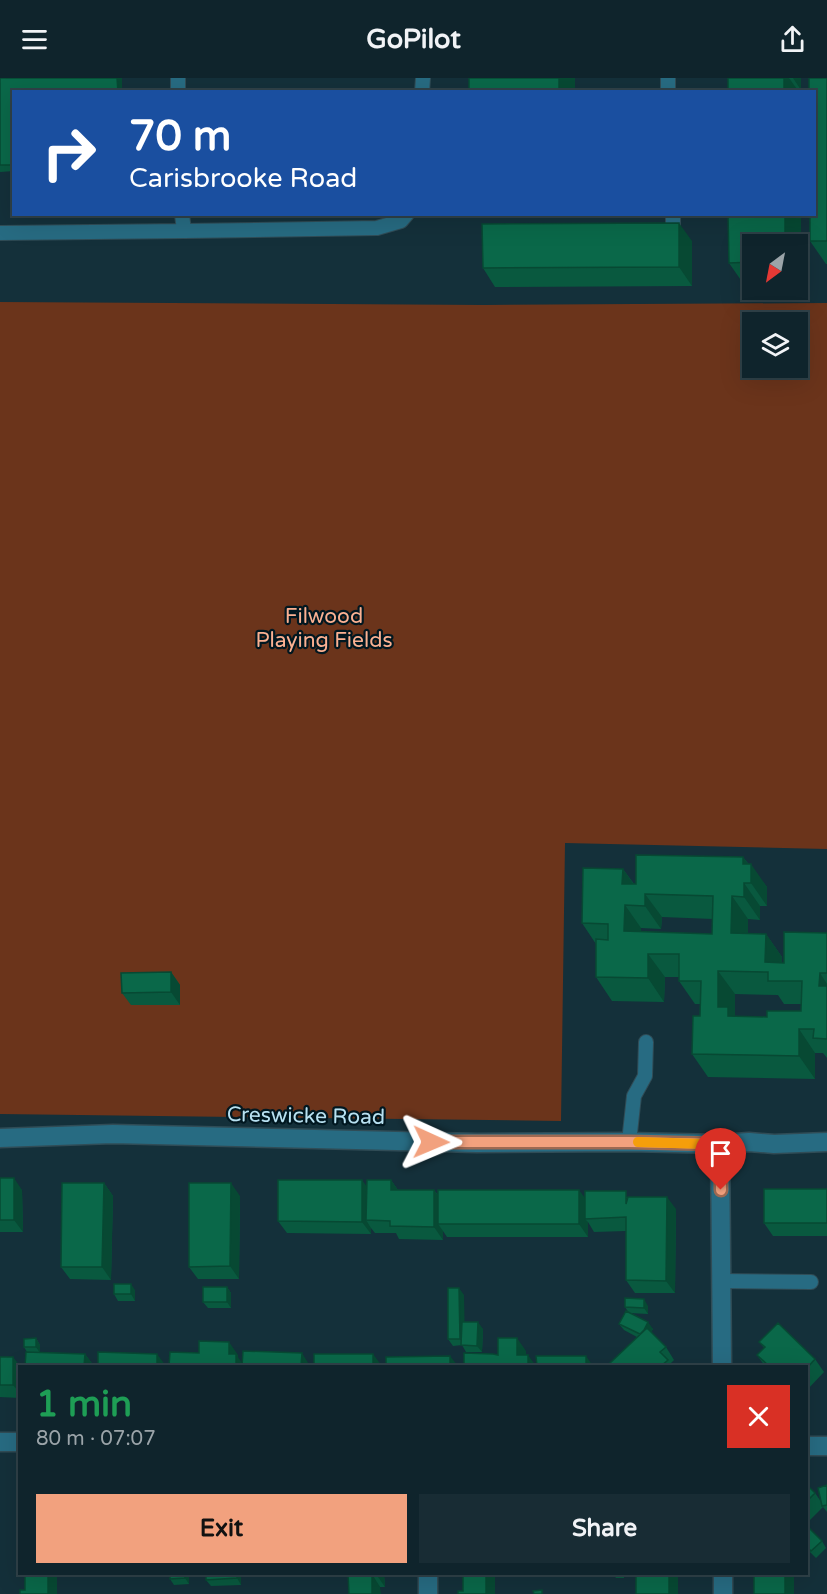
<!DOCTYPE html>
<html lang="en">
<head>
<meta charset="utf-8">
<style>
	:root { --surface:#0f242c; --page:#182c34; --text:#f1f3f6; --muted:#9ba4a9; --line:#2f4148; --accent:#f2a17e }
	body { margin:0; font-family:"Varela Round",sans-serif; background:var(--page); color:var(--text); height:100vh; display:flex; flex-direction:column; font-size:22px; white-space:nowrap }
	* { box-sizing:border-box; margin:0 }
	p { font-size:20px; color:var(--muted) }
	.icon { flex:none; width:33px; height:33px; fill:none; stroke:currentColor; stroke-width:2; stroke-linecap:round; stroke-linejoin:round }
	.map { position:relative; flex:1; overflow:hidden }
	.side { position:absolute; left:18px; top:1287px; width:790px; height:210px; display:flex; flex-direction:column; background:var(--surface); border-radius:0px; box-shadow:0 6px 24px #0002,0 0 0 2px var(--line) }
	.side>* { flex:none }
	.banner { position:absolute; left:12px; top:12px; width:804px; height:126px; border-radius:0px; box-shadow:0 6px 24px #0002,0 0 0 2px var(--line); background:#1a4fa0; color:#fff; overflow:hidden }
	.needle { width:39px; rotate:212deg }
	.fabs { position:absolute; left:742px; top:156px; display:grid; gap:12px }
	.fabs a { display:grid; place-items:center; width:66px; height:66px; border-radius:0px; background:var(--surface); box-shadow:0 6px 24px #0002,0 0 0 2px var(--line); font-size:30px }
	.pin { position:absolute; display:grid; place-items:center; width:51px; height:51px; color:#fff; margin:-62px -26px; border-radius:50% 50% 50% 0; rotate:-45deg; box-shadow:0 0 6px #0007 }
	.pin .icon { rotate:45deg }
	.me { position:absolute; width:66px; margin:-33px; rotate:91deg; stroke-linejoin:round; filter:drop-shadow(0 0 4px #0008) }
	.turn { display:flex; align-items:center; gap:21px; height:126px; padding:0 18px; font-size:27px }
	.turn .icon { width:78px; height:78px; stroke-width:2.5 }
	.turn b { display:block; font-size:42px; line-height:51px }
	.round { display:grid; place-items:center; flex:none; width:63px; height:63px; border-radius:0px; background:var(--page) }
	.headline { display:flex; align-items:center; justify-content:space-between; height:102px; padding:0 18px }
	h1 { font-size:36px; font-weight:700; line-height:45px; color:#1e9e55 }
	.primary-button { display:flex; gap:12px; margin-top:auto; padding:12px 18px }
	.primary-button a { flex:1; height:69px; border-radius:0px; background:var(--accent); color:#111; font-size:24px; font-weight:700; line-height:69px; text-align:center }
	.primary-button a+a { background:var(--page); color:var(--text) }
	header { display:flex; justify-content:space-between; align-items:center; height:78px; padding:0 18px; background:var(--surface); font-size:27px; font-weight:700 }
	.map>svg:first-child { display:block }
	.green { fill:#6b341b; fill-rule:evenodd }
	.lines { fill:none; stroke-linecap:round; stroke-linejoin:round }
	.lane-casing { stroke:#304c56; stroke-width:16 }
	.street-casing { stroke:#304c56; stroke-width:21 }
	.lane { stroke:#276b82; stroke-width:14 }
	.street { stroke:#276b82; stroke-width:18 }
	.wall { fill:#09593f; fill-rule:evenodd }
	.shaded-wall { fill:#074933 }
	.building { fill:#0a6849; stroke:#074933; stroke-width:1.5; fill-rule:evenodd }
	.route-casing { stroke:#9d6952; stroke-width:15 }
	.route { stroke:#f2a17e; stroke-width:10 }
	.slow { stroke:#f59e0b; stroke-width:10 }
	.labels { text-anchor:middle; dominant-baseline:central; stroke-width:4.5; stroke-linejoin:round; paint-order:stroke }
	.park-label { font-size:21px; fill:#fbb192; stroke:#001720 }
	.street-label { font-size:21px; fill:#b8e1f1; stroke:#001720 }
</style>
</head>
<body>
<header><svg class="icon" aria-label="menu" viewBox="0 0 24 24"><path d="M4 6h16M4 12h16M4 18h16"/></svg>GoPilot<svg class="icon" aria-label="share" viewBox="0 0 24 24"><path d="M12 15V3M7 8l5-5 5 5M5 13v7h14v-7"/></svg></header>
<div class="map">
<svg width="827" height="1516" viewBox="0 0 827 1516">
	<rect width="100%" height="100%" fill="#14303a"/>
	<!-- green -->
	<path class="green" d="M0 224 485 227 827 225V771L565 765 561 1043 0 1036ZM753 244H798V290H753Z"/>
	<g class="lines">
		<defs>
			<path id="lane" d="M178 0V14
				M668 0V14
				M422 14 423 0
				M182 136 184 153 377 150 401 143 407 136
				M673 136V153
				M0 155 184 153
				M629 1064 634 1018 645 998 646 964
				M721 1203 811 1204"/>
			<path id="street" d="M0 1060 113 1056 477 1065 629 1064 720 1066 749 1064 774 1066 827 1064
				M720 1066 722 1288
				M0 1364H20
				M807 1368H827
				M428 1496V1516
				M723 1496V1516"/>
		</defs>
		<!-- lane casing -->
		<use href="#lane" class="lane-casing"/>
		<!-- street casing -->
		<use href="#street" class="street-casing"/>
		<!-- lane -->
		<use href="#lane" class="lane"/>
		<!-- street -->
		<use href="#street" class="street"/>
	</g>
	<!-- wall -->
	<path class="wall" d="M0 0 14 14V93L0 94Z
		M728 0H801V12H798L799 14H728Z
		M827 0V186H826L810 163Z
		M728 136H801V208H798V166H753V208H745L729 185Z
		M692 163V208L495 209 483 190Z
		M743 779 767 809V828H760V842L748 841V855L766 856 782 879V885H784L827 855V980L823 975H815V1001L708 999 692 976 700 938 701 926H695L679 903V899H665L664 924 612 923 596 899V866L582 845 623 791 634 806ZM662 839 713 841 712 856 641 854V850L661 851ZM735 916 778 917 784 926H801V933L767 939H735Z
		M171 894 180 907V927H131L122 915Z
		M0 1100 22 1112 23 1154H0Z
		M391 1102 398 1112H434L438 1117 585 1121 630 1119 676 1131 675 1215H635L626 1202V1153L594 1154 588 1144V1159H447L443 1153V1162L399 1161 396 1155H375L371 1150V1156L287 1155 278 1143 367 1108Z
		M104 1105 113 1118 111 1202 70 1201 61 1189Z
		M827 1111V1158H773L764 1145Z
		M240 1118 239 1201H198L189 1189Z
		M227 1209 231 1215V1230H208L203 1224Z
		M135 1212V1223H118L114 1216Z
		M464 1217V1244L483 1251 482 1274H466L462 1267 453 1268 448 1261Z
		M648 1228V1236L630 1235 653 1251 651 1254 666 1269 674 1282 670 1286 672 1288H611L609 1286 637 1259 624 1252 619 1246 629 1235 625 1229Z
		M36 1260 40 1267V1274L85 1276 94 1288H25L27 1274 24 1269Z
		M759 1264 815 1281 824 1294 807 1312V1288H765L757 1277 764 1270Z
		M0 1279 20 1288V1320L0 1319Z
		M807 1407 815 1415 822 1425 827 1407V1434L823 1429 807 1445Z
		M807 1448 822 1463 826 1470 816 1480 807 1471Z
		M189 1496V1506L174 1507 170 1501Z
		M241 1496V1507L211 1508 206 1502Z
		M348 1496H384L385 1509H380Z
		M613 1496H624V1500H616Z"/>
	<!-- shaded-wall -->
	<path class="shaded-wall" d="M117 0H122V14H118Z
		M559 0H575V14H559Z
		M784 0H789L799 14H784Z
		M793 0H801V12Z
		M785 136H801V208L798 203V166H785Z
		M679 145 692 163V208L679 189Z
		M743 779 751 790V786L767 809V828L751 805 743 786Z
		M623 791 639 814 622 806Z
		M744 805 760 828V842L744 819Z
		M645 816 662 839 661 851 645 828Z
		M732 818 748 841V878L731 855Z
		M625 827 641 850 640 877 624 853Z
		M766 856 782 879V903L765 884Z
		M648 876 665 899 664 924 648 900Z
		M718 893 735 916V939L744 962 718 929Z
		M171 894 180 907V927L171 914Z
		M820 895 827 906V919L819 908Z
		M799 951 815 975V1001L799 978Z
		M14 1100 22 1112 23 1154 14 1142Z
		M362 1102 371 1114 366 1142 371 1150V1156L362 1144Z
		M391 1102 400 1115 391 1112Z
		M104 1105 113 1118 111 1202 102 1189Z
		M231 1105 240 1118 239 1201 230 1188Z
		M434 1112 443 1125 438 1146 443 1153V1162L434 1149Z
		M579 1112 588 1124 585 1141 588 1144V1159L579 1146Z
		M667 1119 676 1131 675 1215 666 1203Z
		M131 1206 135 1212V1223L131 1216Z
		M227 1209 231 1215V1230L227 1224Z
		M459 1210 464 1217 465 1267 460 1261Z
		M644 1221 648 1228V1236L644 1230Z
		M478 1244 483 1251 482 1274 477 1268Z
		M648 1244 653 1251 646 1264 641 1257Z
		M36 1260 40 1267V1275L36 1269Z
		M517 1260 526 1273V1288L517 1277Z
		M229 1264 238 1277V1279L244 1288H236L229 1276Z
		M302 1275 310 1288H301Z
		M85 1276 94 1288H84Z
		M157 1276 166 1288H157Z
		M373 1276 382 1288H373Z
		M528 1277 536 1288H528Z
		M450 1278 458 1288H450Z
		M586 1278 593 1288H586Z
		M13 1279 20 1288V1315L13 1307Z
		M48 1496H57V1516H48Z
		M184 1496H189V1506L185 1500Z
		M237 1496H241V1507L237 1500Z
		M372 1496 380 1509 381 1516H372Z
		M376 1496H384L385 1509Z
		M486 1496H495V1516H486Z
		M669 1496H678V1516H669Z
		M785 1496H794V1516H785Z"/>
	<!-- building -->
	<path class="building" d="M0 0H117L118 14H14V87H0Z
		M469 0H559V14H469Z
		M728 0H784V14H728Z
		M809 0H827V163H810V136H814V14H809Z
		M728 136H785V166H753V184L729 185Z
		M679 145V189L483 190 482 146Z
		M636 777 743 779V786H751V805H744V819L732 818 731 855 766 856 765 884 784 885V854L827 855V895H820L819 908H827V961L813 960 814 951H799V978L692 976 693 938H700L701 903H679V876H648V900L596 899V861L608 862V846L582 845 583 790 623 791 622 806H636ZM645 816 713 818 712 856 624 853 625 827 645 828ZM718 893 768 894V903H802L801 933H767V939L728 938V929H718Z
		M171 894V914L122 915 121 895Z
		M0 1100H14V1142H0Z
		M278 1102H362V1144L278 1143Z
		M367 1102H391V1112H434V1149L390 1148V1143L366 1142Z
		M62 1105H104L102 1189H61Z
		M189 1105H231L230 1188 189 1189Z
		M764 1111H827V1145H764Z
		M438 1112H579V1146H438Z
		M585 1113H626V1126L628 1119H667L666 1203 626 1202V1139L585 1141Z
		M114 1206H131V1216H114Z
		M203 1209H227V1224H203Z
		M448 1210H459L460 1261H448Z
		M625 1220 644 1221V1230L625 1229Z
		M626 1233 648 1244 644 1252 640 1256 619 1246Z
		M462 1244H478L477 1268 461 1267Z
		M778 1245 815 1281 807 1290V1288H769L757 1277 765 1269 759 1264Z
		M647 1250 666 1269 660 1274 668 1282 661 1288H612L609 1286Z
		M36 1260V1269H24V1261Z
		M498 1260H517V1277H528V1288H464V1275L493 1276 498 1277Z
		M199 1263 229 1264V1276H236V1288H169L170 1274 199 1275Z
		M243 1273 302 1275 301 1288H242Z
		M26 1274 85 1276 84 1288H25Z
		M98 1274 157 1276V1288H98Z
		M314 1276H373V1288H314Z
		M450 1278V1288H386V1279Z
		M536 1278H586V1288H537Z
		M0 1279H13V1307H0Z
		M807 1407 815 1415 807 1423Z
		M827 1407V1427L822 1428 818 1410Z
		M807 1448 822 1463 811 1473 807 1469Z
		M25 1496H48V1516H20V1512H25Z
		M170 1496H184L185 1500 170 1501Z
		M206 1496H237V1500L206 1502Z
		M348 1496H376H372V1516H349Z
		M463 1496H486V1516H458V1513H463Z
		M636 1496H669V1516H636Z
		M754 1496H785V1516H754Z
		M542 1512V1516H534L533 1513Z"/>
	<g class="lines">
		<defs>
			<path id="route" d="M431 1064H629L720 1066 721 1112"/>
		</defs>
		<!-- route casing -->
		<use href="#route" class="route-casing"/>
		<!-- route -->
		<use href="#route" class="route"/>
		<!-- slow -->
		<path class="slow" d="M638 1064 705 1066"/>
	</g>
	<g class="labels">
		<!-- park labels -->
		<g class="park-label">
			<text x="324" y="538">Filwood<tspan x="324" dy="24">Playing Fields</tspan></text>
		</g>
		<!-- street labels -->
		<g class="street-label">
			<text transform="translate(306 1038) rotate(1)">Creswicke Road</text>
		</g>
	</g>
</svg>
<div class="fabs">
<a><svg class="needle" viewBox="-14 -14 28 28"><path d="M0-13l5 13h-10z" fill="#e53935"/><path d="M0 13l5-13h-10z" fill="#9ba4a9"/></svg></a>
<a><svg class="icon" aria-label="layers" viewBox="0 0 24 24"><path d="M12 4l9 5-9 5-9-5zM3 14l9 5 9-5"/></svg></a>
</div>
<div class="pin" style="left:721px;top:1112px;background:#d93025"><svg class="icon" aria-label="arrive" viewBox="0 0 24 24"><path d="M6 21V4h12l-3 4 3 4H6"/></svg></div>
<svg class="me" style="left:431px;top:1064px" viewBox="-20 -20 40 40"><path d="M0-17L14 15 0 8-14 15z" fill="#f2a17e" stroke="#fff" stroke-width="4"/></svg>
<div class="banner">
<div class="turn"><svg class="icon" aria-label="right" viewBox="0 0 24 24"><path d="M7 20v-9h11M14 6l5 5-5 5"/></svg><div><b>70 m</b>Carisbrooke Road</div></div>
</div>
<section class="side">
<div class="headline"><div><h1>1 min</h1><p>80 m · 07:07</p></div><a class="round" style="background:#d93025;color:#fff"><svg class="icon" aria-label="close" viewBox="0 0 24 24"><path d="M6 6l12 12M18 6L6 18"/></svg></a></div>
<div class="primary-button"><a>Exit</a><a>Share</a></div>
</section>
</div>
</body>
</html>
